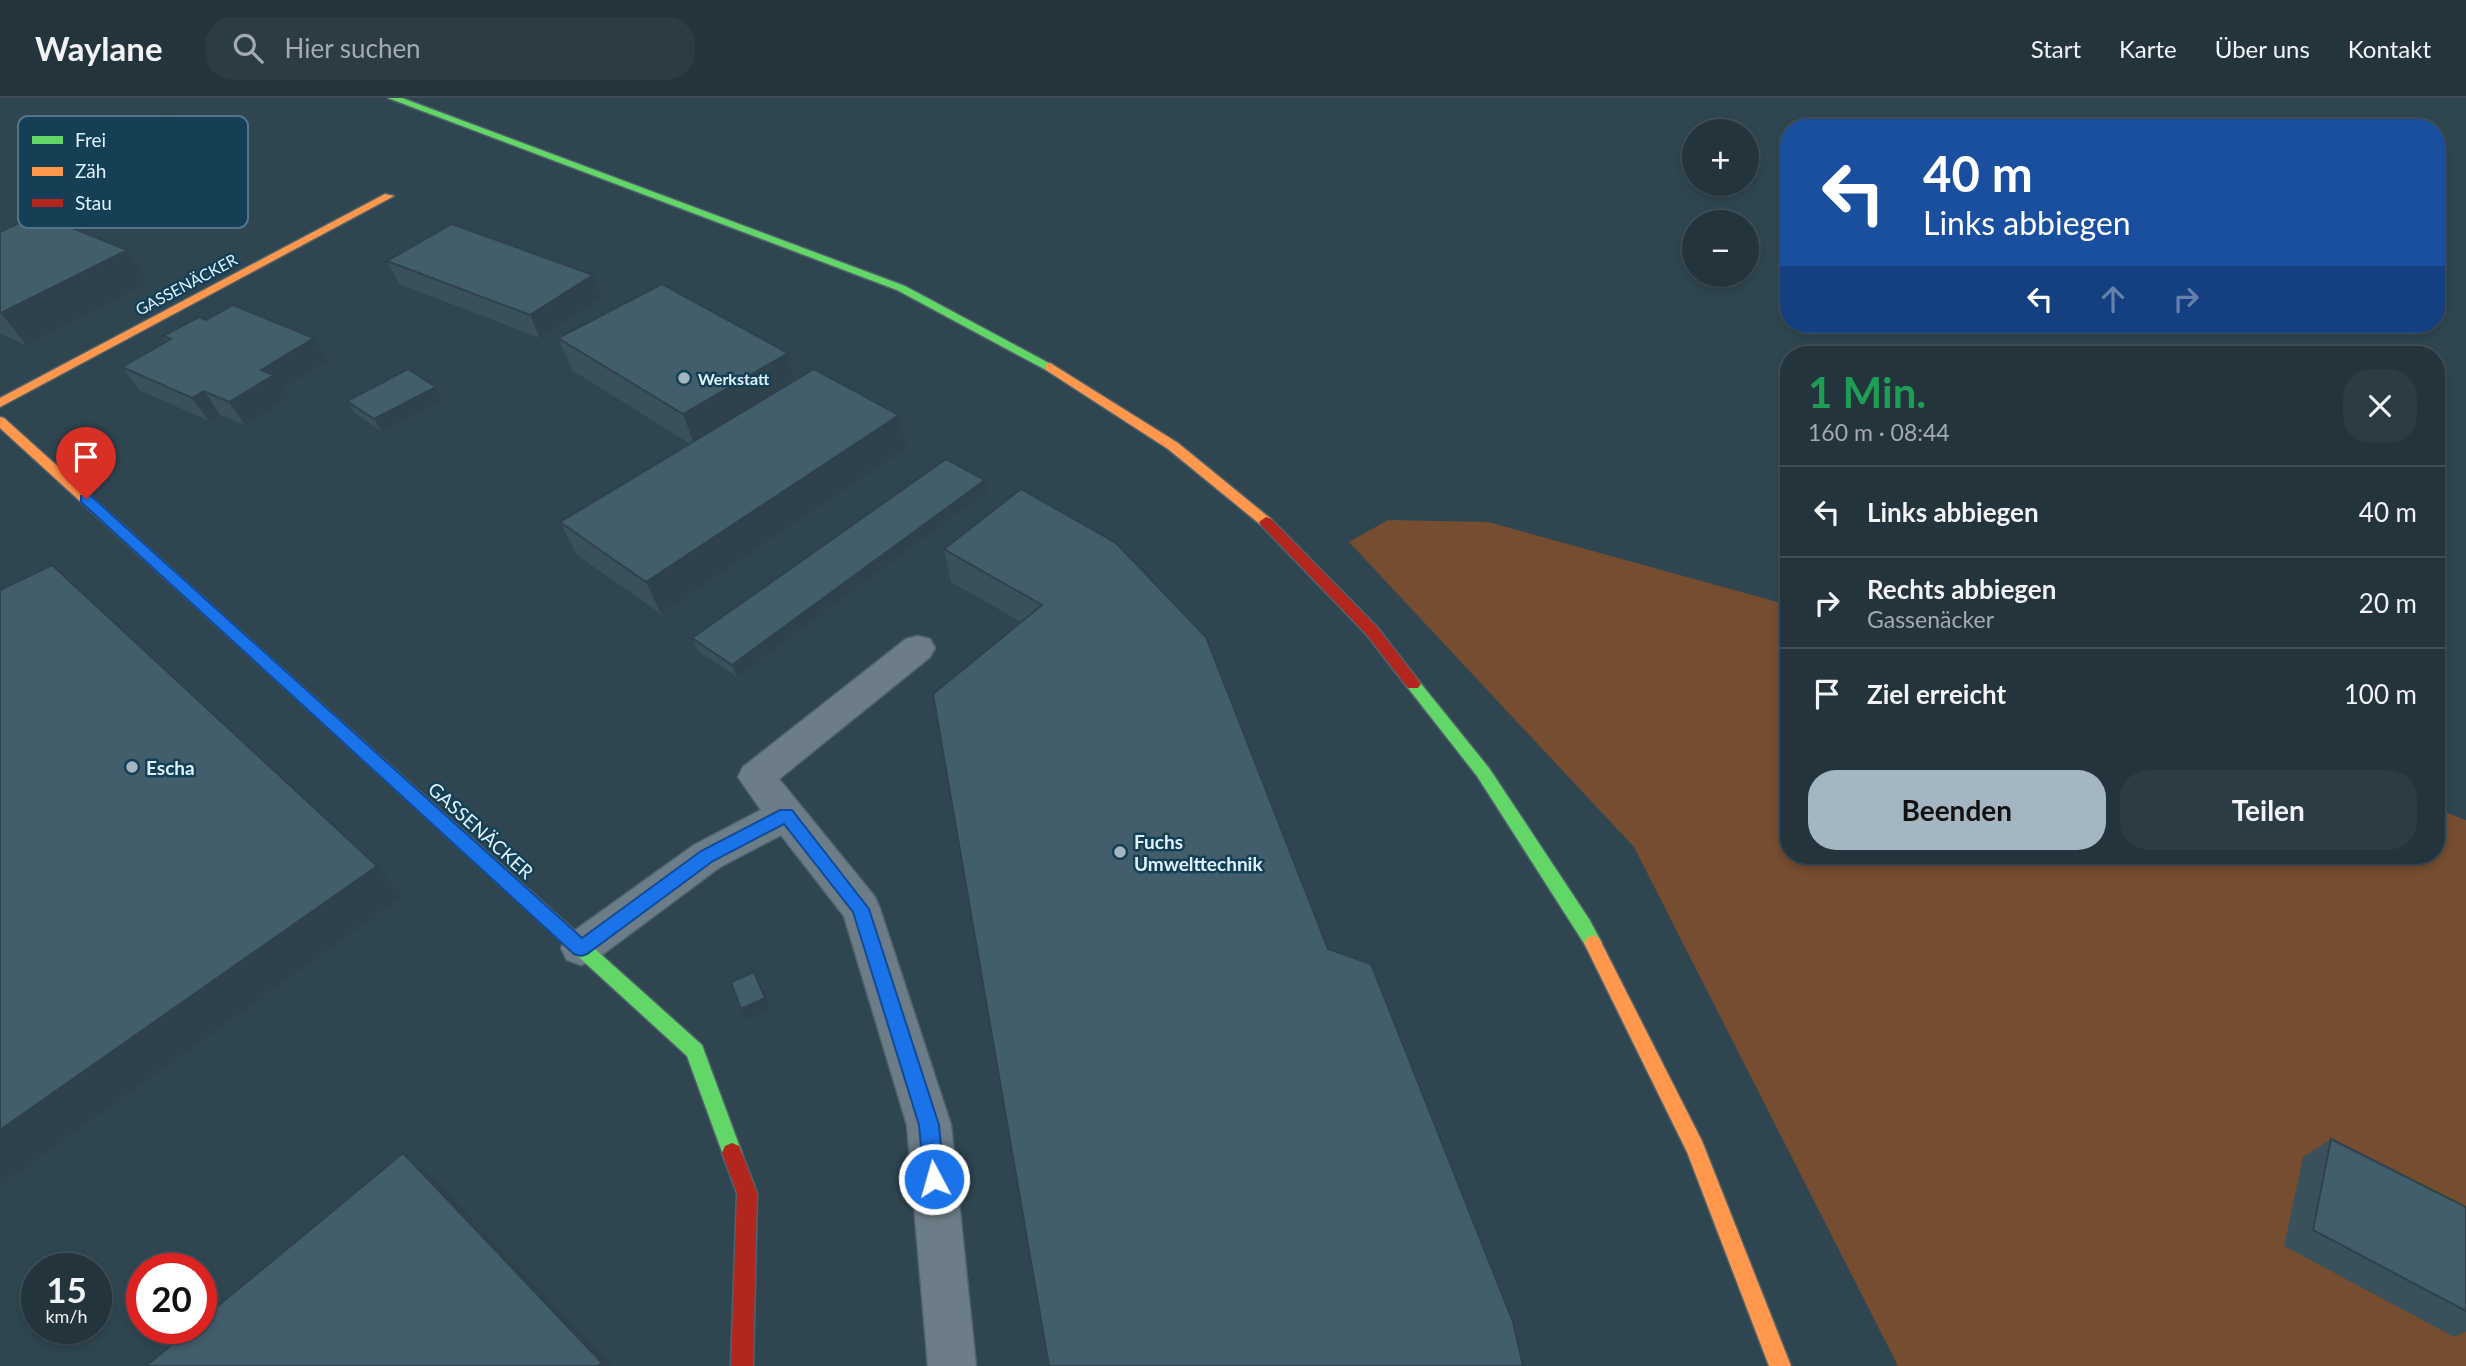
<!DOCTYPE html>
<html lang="de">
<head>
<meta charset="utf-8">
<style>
	:root { --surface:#23343d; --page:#2b3c44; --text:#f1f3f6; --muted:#a3aab0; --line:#404f57; --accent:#a3b6c1 }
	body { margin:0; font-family:Lato,sans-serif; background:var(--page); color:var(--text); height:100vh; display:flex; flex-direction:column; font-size:26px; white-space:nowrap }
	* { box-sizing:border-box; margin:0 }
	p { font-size:23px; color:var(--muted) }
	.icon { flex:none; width:38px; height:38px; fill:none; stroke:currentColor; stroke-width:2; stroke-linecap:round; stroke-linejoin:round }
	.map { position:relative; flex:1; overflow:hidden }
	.sheet { position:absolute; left:1780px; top:248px; width:665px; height:518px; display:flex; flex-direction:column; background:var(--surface); border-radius:28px; box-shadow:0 4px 10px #0003,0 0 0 2px var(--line) }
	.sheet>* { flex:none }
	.hud { position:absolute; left:1780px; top:21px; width:665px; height:214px; border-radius:28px; box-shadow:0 4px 10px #0003,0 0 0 2px var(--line); background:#1a4fa0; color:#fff; overflow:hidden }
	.tools { position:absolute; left:1682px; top:21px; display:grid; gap:14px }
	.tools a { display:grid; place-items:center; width:77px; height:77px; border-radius:50%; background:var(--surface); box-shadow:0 4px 10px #0003,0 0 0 2px var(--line); font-size:35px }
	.speed { position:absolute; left:21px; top:1155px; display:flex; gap:14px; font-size:35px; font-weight:700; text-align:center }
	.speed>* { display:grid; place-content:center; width:91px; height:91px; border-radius:50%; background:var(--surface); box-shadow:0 4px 10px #0003,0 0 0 2px var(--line); line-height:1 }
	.speed small { font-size:18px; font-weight:400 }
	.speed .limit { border:10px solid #d22; background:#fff; color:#111 }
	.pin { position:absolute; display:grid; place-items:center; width:60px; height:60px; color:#fff; margin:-72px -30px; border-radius:50% 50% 50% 0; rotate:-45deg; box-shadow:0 0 7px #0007 }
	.pin .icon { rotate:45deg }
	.me { position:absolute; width:77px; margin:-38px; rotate:354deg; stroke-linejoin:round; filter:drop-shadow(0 0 5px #0008) }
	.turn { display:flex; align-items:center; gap:24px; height:147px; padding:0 28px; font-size:32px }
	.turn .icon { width:91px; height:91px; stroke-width:2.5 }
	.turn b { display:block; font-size:49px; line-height:60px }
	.lanes { display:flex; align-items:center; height:66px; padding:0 28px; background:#0003; justify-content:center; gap:35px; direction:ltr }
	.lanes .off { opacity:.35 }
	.round { display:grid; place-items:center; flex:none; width:74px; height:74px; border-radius:28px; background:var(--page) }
	.headline { display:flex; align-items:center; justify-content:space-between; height:119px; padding:0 28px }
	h1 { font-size:42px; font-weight:700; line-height:52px; color:#1e9e55 }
	.cta { display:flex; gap:14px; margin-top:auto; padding:14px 28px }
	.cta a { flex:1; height:80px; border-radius:28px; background:var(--accent); color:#111; font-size:28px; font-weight:700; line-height:80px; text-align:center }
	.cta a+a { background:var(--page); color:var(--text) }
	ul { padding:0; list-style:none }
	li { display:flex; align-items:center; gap:21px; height:91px; padding:0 28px; border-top:2px solid var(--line) }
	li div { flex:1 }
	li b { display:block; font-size:26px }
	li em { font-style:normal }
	header { display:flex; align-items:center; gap:42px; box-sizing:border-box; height:98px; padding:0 35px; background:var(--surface); border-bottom:2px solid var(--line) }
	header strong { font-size:33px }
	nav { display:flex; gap:38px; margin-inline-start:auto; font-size:24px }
	.search { width:490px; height:63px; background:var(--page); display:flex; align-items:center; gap:18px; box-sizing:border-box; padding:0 24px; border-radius:28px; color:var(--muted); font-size:26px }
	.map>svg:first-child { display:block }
	.green { fill:#764d30 }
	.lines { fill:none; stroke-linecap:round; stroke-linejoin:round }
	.lane-casing { stroke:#50636c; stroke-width:3 }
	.fast-casing { stroke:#50636c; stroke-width:3 }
	.slow-casing { stroke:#50636c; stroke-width:3 }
	.jam-casing { stroke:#50636c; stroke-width:3 }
	.lane { fill:#6c7d87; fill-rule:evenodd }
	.fast { fill:#63d668; fill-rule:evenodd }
	.slow { fill:#ff974d; fill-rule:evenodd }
	.jam { fill:#b3261e; fill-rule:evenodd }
	.wall { fill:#3a515c }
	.shaded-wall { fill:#2f424b }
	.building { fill:#435e6b; stroke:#2f424b; stroke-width:2 }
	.route { fill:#1a73e8; stroke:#114b97; stroke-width:2 }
	.poi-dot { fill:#a3b6c1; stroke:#143f55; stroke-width:2.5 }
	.labels { text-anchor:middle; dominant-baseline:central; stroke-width:5; stroke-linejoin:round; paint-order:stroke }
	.far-street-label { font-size:16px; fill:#e1f3fe; stroke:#143f55 }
	.far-poi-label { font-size:16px; font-weight:bold; fill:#e1f3fe; stroke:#143f55; text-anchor:start }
	.poi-label { font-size:19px; font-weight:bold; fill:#e1f3fe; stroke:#143f55; text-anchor:start }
	.street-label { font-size:19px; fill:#e1f3fe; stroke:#143f55 }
	.key { fill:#143f55; stroke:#527588; stroke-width:2 }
	.key-label { font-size:19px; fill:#e1f3fe }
</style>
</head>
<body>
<header>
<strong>Waylane</strong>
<div class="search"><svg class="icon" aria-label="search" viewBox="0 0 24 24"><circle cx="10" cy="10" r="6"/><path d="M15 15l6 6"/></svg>Hier suchen</div>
<nav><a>Start</a><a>Karte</a><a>Über uns</a><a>Kontakt</a></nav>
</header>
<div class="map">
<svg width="2466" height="1268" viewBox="0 0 2466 1268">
	<rect width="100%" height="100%" fill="#2f4651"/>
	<!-- green -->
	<path class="green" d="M1388 422 1488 424 1788 507V758H2436V711L2466 722V1268H1898L1634 749 1349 444Z"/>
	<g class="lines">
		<defs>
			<path id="lane" d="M918 538 930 541 935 550 930 559 779 681 875 799 880 811 951 1027 976 1268H928L907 1027 844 818 781 737 720 769 595 862 581 867 567 862 561 850 567 838 694 747 761 712 738 679 743 669 906 541Z"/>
			<path id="fast" d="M388 0H402L905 188 1056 269 1050 273 1046 272 897 192Z
				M260 554 265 555 702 947 742 1055 739 1062 732 1065 725 1062 687 958 255 563 252 559 255 555Z
				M1413 580 1418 582 1489 670 1589 821 1602 845 1599 850 1593 853 1587 850 1477 678 1408 590 1405 586 1408 582Z"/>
			<path id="slow" d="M385 96 394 98 0 309V300Z
				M1050 265 1178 345 1271 421 1273 424 1271 427H1261L1168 351 1046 272V266Z
				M0 319 4 320 265 555 268 559 265 563H255L0 330Z
				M1593 837 1599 840 1702 1043 1791 1268H1769L1687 1054 1584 845 1587 840Z"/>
			<path id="jam" d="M1266 419 1271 421 1377 529 1418 582 1421 586 1418 590H1408L1367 537 1261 427 1259 424Z
				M732 1045 739 1048 757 1095 753 1268H731L737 1095 722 1055 725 1048Z"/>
		</defs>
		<!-- lane casing -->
		<use href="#lane" class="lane-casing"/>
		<!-- fast casing -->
		<use href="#fast" class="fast-casing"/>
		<!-- slow casing -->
		<use href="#slow" class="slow-casing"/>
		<!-- jam casing -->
		<use href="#jam" class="jam-casing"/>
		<!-- lane -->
		<use href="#lane" class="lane"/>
		<!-- fast -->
		<use href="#fast" class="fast"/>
		<!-- slow -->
		<use href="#slow" class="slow"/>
		<!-- jam -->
		<use href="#jam" class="jam"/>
	</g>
	<!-- wall -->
	<path class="wall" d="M198 28 211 50 198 56 202 62 173 75 163 71 136 83 106 71 91 49Z
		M0 134 149 184 27 248 0 235Z
		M387 163 593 177 603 200 540 240 399 186Z
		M206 222 314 240 328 263 283 291 289 300 245 327 220 317 209 323 139 292 122 269 167 243 163 238Z
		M558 240 788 255 796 282 907 350 661 516 577 457 560 424 690 346 572 272Z
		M436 289 443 302 382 334 355 315 347 303Z
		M985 382 987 394 737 579 698 553 692 540Z
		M1021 391 1328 851 1021 524 951 484 944 451Z
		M2331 1041 2466 1109V1234L2454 1239 2284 1148 2303 1059Z"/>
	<!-- shaded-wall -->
	<path class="shaded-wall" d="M198 28 211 50 198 56 202 62 173 75 159 53 179 36Z
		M149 49 163 71 136 83 122 61Z
		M127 152 149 184 27 248 1 215Z
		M593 177 603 200 540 240 530 217Z
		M314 240 328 263 283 291 289 300 245 327 229 304 261 272Z
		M788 255 797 287 695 349 683 316Z
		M436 289 443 302 382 334 374 321Z
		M204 293 220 317 209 323 192 300Z
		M899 317 907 350 661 516 646 484Z
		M985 382 987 394 737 579 732 567Z
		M377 768 403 798 0 1088V1032Z
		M754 874 760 884 771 911 747 922 741 911Z
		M403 1055 438 1085 612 1268H598Z"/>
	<!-- building -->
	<path class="building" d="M168 16 198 28 179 36 188 40 159 53 149 49 122 61 91 49Z
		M38 116 127 152 1 215H0V134Z
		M452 126 593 177 530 217 387 163Z
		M662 186 788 255 683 316 558 240Z
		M233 207 314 240 261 272 274 277 229 304 204 293 192 300 122 269 171 241 163 238 199 219 206 222Z
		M408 271 436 289 374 321 347 303Z
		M814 271 899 317 646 484 560 424Z
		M946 361 985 382 732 567 692 540Z
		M1021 391 1116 445 1206 539 1328 851 1371 866 1513 1224 1523 1268H1049L933 596 1042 507 944 451Z
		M52 467 377 768 0 1032V492Z
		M754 874 765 900 741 911 731 884Z
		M2331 1041 2466 1109V1213L2313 1132Z
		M403 1055 602 1265 598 1268H146L192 1230H201V1222Z"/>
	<!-- route -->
	<path class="route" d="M86 396 91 398 582 840 701 753 780 712H792L869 811 939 1027 944 1081 941 1088 934 1091 927 1088 924 1081 919 1027 853 814 784 726 713 763 587 856 581 858 574 856 81 404V398Z"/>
	<!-- markers -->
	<g class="poi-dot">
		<circle cx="684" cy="280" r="7"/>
		<circle cx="132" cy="669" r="7"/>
		<circle cx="1120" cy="754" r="7"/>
	</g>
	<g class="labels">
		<!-- far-street labels -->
		<g class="far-street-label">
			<text transform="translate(186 186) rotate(-28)">GASSENÄCKER</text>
		</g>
		<!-- far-poi labels -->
		<g class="far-poi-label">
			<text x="698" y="280">Werkstatt</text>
		</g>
		<!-- poi labels -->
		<g class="poi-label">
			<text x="146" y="669">Escha</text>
			<text x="1134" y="743">Fuchs<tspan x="1134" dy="22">Umwelttechnik</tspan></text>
		</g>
		<!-- street labels -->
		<g class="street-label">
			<text transform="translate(481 732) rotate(42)">GASSENÄCKER</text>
		</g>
	</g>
	<!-- legend -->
	<rect x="18" y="18" width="230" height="112" rx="10" class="key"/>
	<rect x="32" y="38" width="31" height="8" fill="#63d668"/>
	<rect x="32" y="69" width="31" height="9" fill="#ff974d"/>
	<rect x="32" y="101" width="31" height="8" fill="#b3261e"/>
	<g class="key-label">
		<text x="75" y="49">Frei</text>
		<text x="75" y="80">Zäh</text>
		<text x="75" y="112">Stau</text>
	</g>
</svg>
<div class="tools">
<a>+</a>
<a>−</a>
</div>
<div class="speed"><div>15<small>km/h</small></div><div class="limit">20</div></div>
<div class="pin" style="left:86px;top:401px;background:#d93025"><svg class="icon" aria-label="arrive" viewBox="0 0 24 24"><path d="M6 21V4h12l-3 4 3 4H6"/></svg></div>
<svg class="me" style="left:934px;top:1081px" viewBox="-20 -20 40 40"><circle r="17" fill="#1a73e8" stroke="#fff" stroke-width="3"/><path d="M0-11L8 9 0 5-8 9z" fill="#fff"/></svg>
<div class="hud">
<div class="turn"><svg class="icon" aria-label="left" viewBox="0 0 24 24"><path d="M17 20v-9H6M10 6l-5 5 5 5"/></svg><div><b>40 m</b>Links abbiegen</div></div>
<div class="lanes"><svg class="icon" aria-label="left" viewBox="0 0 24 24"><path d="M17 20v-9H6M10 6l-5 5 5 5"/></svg><svg class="icon off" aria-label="ahead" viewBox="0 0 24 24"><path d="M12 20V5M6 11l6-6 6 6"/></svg><svg class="icon off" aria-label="right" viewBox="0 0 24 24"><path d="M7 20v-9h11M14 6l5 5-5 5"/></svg></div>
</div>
<section class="sheet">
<div class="headline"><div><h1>1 Min.</h1><p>160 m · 08:44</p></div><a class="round"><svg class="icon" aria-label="close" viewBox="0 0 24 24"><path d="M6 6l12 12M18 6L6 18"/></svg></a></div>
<ul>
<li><svg class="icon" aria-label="left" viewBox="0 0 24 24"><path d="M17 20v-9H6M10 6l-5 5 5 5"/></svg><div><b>Links abbiegen</b></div><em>40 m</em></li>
<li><svg class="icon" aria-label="right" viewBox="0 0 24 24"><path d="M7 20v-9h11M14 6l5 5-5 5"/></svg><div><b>Rechts abbiegen</b><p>Gassenäcker</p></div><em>20 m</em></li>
<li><svg class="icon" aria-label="arrive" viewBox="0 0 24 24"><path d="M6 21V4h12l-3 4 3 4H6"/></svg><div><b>Ziel erreicht</b></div><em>100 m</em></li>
</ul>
<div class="cta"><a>Beenden</a><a>Teilen</a></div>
</section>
</div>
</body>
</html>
